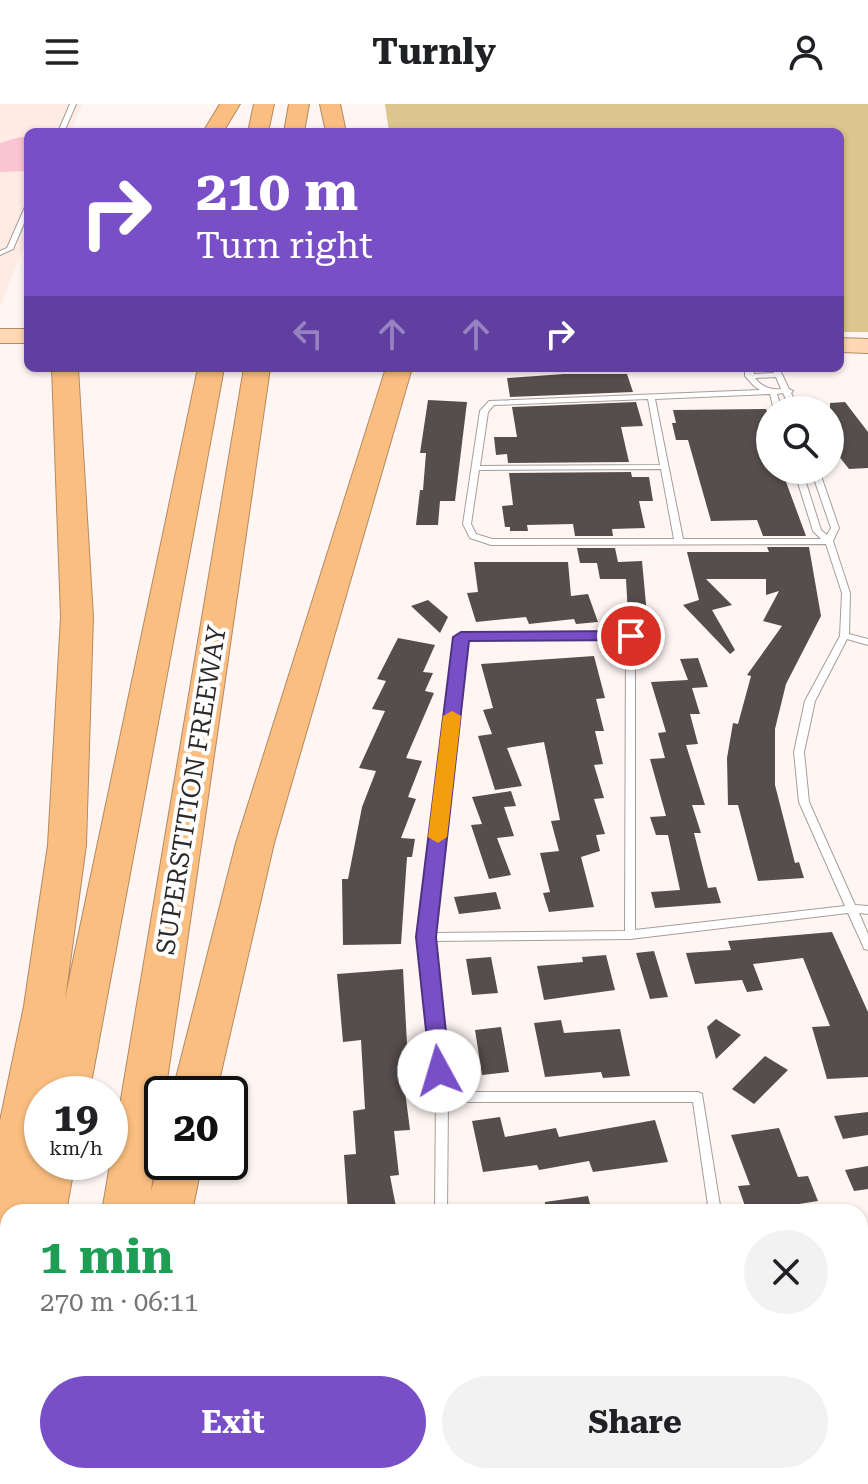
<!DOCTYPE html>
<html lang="en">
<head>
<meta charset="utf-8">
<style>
	:root { --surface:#fff; --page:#f2f2f2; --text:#202124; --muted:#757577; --accent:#794fc8 }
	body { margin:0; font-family:"Roboto Serif",serif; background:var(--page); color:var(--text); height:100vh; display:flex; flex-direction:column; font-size:30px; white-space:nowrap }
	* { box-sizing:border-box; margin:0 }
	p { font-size:26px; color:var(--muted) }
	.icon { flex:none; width:44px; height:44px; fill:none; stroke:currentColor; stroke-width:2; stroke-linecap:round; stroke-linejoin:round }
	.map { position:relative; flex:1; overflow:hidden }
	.side { position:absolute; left:0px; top:1100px; width:868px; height:280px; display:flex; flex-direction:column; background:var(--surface); border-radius:24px 24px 0 0; box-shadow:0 2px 6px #0004 }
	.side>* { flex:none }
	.hud { position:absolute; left:24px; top:24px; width:820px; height:244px; border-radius:12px; box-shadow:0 2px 6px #0004; background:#794fc8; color:#fff; overflow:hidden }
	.fabs { position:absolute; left:756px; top:292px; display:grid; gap:16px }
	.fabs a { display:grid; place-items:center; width:88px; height:88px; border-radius:50%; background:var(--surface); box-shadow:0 2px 6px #0004; font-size:40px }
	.speed { position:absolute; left:24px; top:972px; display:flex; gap:16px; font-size:40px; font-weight:700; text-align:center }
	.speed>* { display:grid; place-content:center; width:104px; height:104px; border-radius:50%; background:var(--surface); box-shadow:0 2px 6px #0004; line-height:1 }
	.speed small { font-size:20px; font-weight:400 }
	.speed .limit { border:4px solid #111; border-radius:12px; background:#fff; color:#111 }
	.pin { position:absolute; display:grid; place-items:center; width:68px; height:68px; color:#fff; margin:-34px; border:4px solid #fff; border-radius:50%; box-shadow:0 2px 8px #0007 }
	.me { position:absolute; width:88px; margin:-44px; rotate:354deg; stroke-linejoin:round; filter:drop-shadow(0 0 6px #0008) }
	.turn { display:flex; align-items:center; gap:28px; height:168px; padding:0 40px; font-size:36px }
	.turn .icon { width:104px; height:104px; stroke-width:2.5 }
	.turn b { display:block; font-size:56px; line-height:68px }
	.lanes { display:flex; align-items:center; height:76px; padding:0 40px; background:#0003; justify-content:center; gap:40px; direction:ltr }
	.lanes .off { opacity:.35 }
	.round { display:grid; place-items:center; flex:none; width:84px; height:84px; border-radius:42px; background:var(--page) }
	.overview { display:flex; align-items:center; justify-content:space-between; height:136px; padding:0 40px }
	h1 { font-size:48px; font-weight:700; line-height:60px; color:#1e9e55 }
	.button { display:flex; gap:16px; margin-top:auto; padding:16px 40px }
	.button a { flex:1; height:92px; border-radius:48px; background:var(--accent); color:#fff; font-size:32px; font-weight:700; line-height:92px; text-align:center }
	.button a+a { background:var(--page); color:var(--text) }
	header { display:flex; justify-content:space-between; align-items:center; height:104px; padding:0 40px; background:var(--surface); font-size:36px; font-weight:700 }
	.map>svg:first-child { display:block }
	.built { fill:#feece4 }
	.green { fill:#ddc58e }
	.water { fill:#fac5d3 }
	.building { fill:#564d4d }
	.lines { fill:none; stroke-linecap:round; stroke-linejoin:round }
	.service-casing { stroke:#a79d99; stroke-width:2 }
	.primary-casing { stroke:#b38a62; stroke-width:2 }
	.motorway-casing { stroke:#b38a62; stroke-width:2 }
	.service { fill:#fff; fill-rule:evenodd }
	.primary { fill:#fdd8b3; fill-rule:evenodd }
	.motorway { fill:#fbbe81; fill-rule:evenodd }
	.route { fill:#794fc8; stroke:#4f3382; stroke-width:2 }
	.slow { fill:#f59e0b }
	.labels { text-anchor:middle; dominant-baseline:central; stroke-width:8; stroke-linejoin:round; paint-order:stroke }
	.street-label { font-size:26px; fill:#2d2927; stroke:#fff }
</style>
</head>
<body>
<header><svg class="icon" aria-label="menu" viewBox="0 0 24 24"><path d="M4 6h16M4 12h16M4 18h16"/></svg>Turnly<svg class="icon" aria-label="person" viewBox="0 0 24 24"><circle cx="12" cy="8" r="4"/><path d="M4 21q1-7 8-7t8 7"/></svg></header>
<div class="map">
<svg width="868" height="1380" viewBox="0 0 868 1380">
	<rect width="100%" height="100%" fill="#fff6f3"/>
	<!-- built -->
	<path class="built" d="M0 0H82L70 28H28V133L0 203Z"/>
	<!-- green -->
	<path class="green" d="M385 0H868V228H840V28H389Z"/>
	<!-- water -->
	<path class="water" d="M20 33H28V67L0 68V39Z"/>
	<!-- building -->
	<path class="building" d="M564 270H627L633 288 510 293 507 274Z
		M428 296 467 298 455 397H440L438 421H416L420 386H423L426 349H420Z
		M636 298 643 322 621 323 629 358 508 359 507 350 496 351 494 333H517L512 303Z
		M845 298 868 328V364L849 365 830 341V299Z
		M766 305 770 316V368L782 367 806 432H763L757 416 711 417 688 336H676L672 319H676L673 306Z
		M631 368 632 373H649L653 397H639L645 424 612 425 613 432H575L573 420 527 421 528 427H510V423H505L502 402 513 401 509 369Z
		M767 443H809L821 512 786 580 775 625V681L795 759 799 758 804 774 758 777 738 701H728L727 654 733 619 738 620 751 572 747 571 782 522 763 517 779 487 766 491V475H706L732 501 712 506 735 546 730 550 683 501 699 496 687 448H769Z
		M577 444H615L618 458 642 457 647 511H628L626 475H600L597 459H580Z
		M474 458H568L571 492 588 490 598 518 576 520 574 515 529 520 526 513 476 518 467 489 478 488Z
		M428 496 448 513 440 529 411 502Z
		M398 534 435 541 423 568 433 569 425 587 434 589 406 654 422 657 408 693 416 695 401 734 415 735 412 753H407L401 840 343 841 342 775H348L362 703 376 667 359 664 385 607 372 605 386 577 377 575Z
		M594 552 605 594 596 595 604 627H595L603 660 594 661 604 694 594 695 605 730 596 731 600 747 581 753 594 803 549 808 543 789 550 788 540 749 559 747 551 717 560 716 544 638 507 644 522 682 495 686 478 632 492 630 483 606 493 604 481 560Z
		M698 554 708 583 692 584 700 610H690L698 640 686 641 705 701H692L701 729H694L708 784 716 783 721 799 655 804 651 788 680 786 668 731H656L650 713 666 712 650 655 665 654 658 629 666 628 651 578 688 576 680 555Z
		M511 687 516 702 504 703 514 732 497 734 511 771 489 775 471 721 482 720 472 693Z
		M496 788 501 805 459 810 454 793Z
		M832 828 868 908V973L827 975 812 923 830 922 803 854 753 860 763 886 747 888 742 876 695 880 686 849 731 846 728 837Z
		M654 847 668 893 650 895 636 849Z
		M606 851 615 886 544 896 537 862 583 858 582 853Z
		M491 853 498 889 472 891 466 855Z
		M403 865 409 978 404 979 410 1026 394 1027 399 1071 390 1072 397 1108H348L344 1051 356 1050 353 1007 365 1005 361 936 343 938 337 870Z
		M716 915 741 931 716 955 707 923Z
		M561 916 564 929 620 925 630 972 603 974 601 968 545 973 534 919Z
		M501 923 509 968 482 971 475 926Z
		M765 952 788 966 754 1000 732 985Z
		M868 1008V1031L843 1035 834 1012Z
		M500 1013 505 1033 556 1024 559 1033 655 1016 668 1058 593 1068 589 1057 539 1066 537 1061 483 1068 472 1017Z
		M779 1024 798 1073 808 1072 818 1097 747 1108 738 1082 750 1081 731 1031Z
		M868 1062V1085L854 1087 845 1066Z
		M588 1092 592 1108H545V1098Z"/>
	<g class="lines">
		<defs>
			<path id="service" d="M70 0H76L64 28H58Z
				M28 101V110L13 145 0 151V147L7 144 25 103Z
				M745 264H753L754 270 774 269 771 264H779L789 285 793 287 791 289 799 306H791L783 289 777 290 782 306H774L770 290 655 295 683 435H821L813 427 794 366H802L821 426 827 431 831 424 811 366H819L839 424 833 437 850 489 849 530 868 535V541L847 535 815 597 804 648 809 698 855 801 868 802V810L859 809 868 830V846L864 845 863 842 848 809 630 835 432 837 447 988H698L702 990 721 1108H709L693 998H448L447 1108H435L436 993 421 833 458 531 631 529 635 532V826L845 802 799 698 794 648 805 597 840 532 842 489 826 440 491 441 470 434 463 420 480 307 489 297 760 286 754 282 745 272ZM776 273 781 285C770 286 762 283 755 274ZM648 295 660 361 480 362 488 308 494 301ZM661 365 674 435H492L476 430 471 420 479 366ZM626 535 625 827 432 829 465 536Z
				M860 1182H868V1194H860Z
				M748 1372H762L763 1380H749Z"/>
			<path id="primary" d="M0 225H28V239H0Z
				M840 234 868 235V249L840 248Z"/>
			<path id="motorway" d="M220 0H240L223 28H203Z
				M254 0H274L268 28H248Z
				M289 0H309L304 28H284Z
				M320 0H340L346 28H326Z
				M52 264H78L93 513 86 741 65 895 198 264H224L89 990H42L39 1044 42 1043V1058H75L66 1108H8V1148L0 1151V1017L24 902 48 741 61 513Z
				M244 264H270L165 990H162L151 1087 162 1049V1058H202L192 1108H102Z
				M386 264H412L274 739 216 990H172L236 739Z
				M8 1262V1347L0 1350V1265Z
				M57 1372H140L138 1380H56Z"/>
		</defs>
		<!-- service casing -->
		<use href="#service" class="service-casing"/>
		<!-- primary casing -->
		<use href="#primary" class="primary-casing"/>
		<!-- motorway casing -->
		<use href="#motorway" class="motorway-casing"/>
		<!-- service -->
		<use href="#service" class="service"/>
		<!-- primary -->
		<use href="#primary" class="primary"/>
		<!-- motorway -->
		<use href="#motorway" class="motorway"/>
	</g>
	<!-- route -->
	<path class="route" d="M631 527 637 529V536L469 537 436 833 450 967 447 973H431L416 833 453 533 461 528Z"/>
	<!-- slow -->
	<path class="slow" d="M452 607 461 612 447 733 438 739 428 733 443 612Z"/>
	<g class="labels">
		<!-- street labels -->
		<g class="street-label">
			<text transform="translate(191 686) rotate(-81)">SUPERSTITION FREEWAY</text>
		</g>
	</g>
</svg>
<div class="fabs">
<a><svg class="icon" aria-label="search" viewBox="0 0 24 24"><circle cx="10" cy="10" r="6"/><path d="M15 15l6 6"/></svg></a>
</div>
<div class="speed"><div>19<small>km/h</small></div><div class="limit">20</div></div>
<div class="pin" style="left:631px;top:532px;background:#d93025"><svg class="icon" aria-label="arrive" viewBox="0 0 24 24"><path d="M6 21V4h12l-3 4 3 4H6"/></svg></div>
<svg class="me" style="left:439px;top:967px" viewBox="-20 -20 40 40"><circle r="19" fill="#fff"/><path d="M0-13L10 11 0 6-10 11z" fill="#794fc8"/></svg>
<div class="hud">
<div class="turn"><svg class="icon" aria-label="right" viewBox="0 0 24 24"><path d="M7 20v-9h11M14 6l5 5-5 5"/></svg><div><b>210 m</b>Turn right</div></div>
<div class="lanes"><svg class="icon off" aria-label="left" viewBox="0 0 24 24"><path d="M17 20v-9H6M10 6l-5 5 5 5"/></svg><svg class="icon off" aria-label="ahead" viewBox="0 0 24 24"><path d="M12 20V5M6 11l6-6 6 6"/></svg><svg class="icon off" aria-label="ahead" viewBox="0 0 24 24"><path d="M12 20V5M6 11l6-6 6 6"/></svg><svg class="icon" aria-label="right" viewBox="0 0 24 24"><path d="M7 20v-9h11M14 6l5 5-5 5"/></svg></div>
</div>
<section class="side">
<div class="overview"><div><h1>1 min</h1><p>270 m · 06:11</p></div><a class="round"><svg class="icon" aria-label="close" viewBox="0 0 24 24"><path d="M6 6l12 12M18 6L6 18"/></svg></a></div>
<div class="button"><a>Exit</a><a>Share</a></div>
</section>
</div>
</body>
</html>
